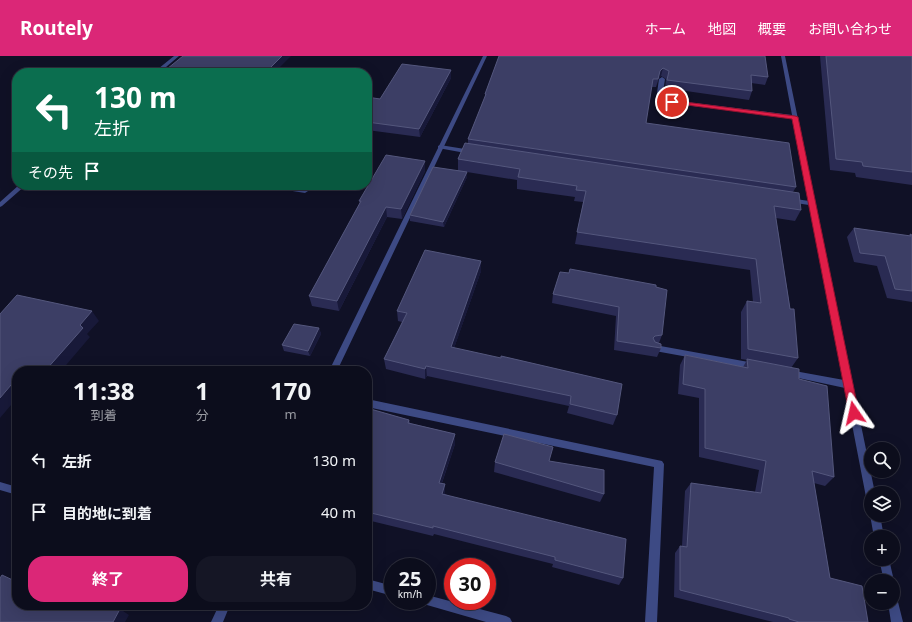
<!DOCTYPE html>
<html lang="ja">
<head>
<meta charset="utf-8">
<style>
	:root { --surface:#0c0d1c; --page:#151625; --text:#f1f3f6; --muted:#9a9ca3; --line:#2c2d3b; --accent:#db2777 }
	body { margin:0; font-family:"Noto Sans","Noto Sans JP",sans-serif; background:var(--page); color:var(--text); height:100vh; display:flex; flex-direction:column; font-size:15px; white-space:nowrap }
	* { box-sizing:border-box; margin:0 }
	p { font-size:13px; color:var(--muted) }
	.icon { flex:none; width:22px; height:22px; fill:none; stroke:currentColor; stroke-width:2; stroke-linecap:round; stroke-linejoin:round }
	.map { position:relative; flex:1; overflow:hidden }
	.drawer { position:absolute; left:12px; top:310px; width:360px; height:244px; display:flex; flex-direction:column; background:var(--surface); border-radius:16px; box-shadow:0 4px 16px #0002,0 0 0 1px var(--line) }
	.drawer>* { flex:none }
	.guide { position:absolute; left:12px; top:12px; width:360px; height:122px; border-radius:16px; box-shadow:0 4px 16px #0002,0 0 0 1px var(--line); background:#0b6e4f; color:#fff; overflow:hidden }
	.fabs { position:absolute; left:864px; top:386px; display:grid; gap:8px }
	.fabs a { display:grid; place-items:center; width:36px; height:36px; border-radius:50%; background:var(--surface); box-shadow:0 4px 16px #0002,0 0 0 1px var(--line); font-size:20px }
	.speed { position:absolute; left:384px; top:502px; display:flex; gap:8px; font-size:20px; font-weight:700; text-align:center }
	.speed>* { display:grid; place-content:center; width:52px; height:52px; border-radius:50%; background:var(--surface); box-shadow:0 4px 16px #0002,0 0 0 1px var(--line); line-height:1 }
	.speed small { font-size:10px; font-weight:400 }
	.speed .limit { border:6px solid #d22; background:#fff; color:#111 }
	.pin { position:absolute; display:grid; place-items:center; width:34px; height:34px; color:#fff; margin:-17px; border:2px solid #fff; border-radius:50%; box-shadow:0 1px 4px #0007 }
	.me { position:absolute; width:44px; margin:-22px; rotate:349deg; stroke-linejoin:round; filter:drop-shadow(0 0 3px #0008) }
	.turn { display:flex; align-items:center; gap:14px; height:84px; padding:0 16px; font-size:18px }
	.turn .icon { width:52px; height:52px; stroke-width:2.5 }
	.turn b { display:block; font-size:28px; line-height:34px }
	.then { display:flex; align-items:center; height:38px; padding:0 16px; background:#0003; gap:8px; font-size:15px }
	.eta { display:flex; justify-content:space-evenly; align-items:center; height:68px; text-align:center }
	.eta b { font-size:24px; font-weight:700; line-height:28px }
	.button { display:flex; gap:8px; margin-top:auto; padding:8px 16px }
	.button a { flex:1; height:46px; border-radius:16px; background:var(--accent); color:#fff; font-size:16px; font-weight:700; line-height:46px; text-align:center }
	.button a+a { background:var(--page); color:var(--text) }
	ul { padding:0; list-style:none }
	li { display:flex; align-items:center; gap:12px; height:52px; padding:0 16px }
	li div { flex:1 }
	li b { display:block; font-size:15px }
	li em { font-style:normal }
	header { display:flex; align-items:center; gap:24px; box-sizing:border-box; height:56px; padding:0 20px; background:var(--accent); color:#fff }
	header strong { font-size:19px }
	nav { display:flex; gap:22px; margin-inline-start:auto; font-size:14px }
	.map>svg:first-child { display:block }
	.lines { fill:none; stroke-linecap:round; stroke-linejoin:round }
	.minor { fill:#3d4a84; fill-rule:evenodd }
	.tertiary { fill:#3d4a84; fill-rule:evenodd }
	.wall { fill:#2a2b53 }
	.shaded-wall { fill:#181939 }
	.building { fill:#3c3e65; stroke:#54577d }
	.route { fill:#e11d48; stroke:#92132f }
</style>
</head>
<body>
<header>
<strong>Routely</strong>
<nav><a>ホーム</a><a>地図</a><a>概要</a><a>お問い合わせ</a></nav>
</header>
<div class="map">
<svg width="912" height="566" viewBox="0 0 912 566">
	<rect width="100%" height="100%" fill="#101126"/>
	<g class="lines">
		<!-- minor -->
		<path class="minor" d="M174 0H179L159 17H153Z
			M781 0H785L875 437H871V446L868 444 866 441 845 332 789 320 786 319 785 317 786 315 789 314 844 324 809 149 789 146 786 144 789 142 809 145 793 62 659 46 656 44 659 23 662 21 665 23 662 43 792 59Z
			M440 89 471 94 474 96 471 98 438 92V90Z
			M19 129H26L2 150 0 151V146Z
			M265 129H280L305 133 308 135 305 137 268 131Z
			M655 289 754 307 757 308 758 310 757 312 754 313 655 295 652 294 651 292 652 290Z
			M367 343 662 405 664 408 657 566H645L654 411 367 351Z
			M871 457V459H880L884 481H874L870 459Z
			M879 503H889L894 525 893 528V525H884Z
			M893 541 897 542 903 566H891L888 547H893Z"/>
		<!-- tertiary -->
		<path class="tertiary" d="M483 0H487L337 315H329Z
			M0 426 17 431V439L0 434Z
			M367 523 393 530V540L367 533Z
			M427 539 506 560 510 562 512 566H486L427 549 423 548 422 545H427Z
			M219 549H230L223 566H211Z"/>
	</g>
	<!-- wall -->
	<path class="wall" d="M499 0H765L768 21 765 29 751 27 752 35 749 44 665 32 666 23 661 20 659 22 656 31H651L646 67 796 131 793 136 801 154 795 165 776 162 798 302 791 312 799 323 834 421 825 430 814 427 830 522 868 566H773L674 541 675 497 680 490H682L685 435 691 427 755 436 759 414 699 401V342L678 338 680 309 685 299 743 311 747 304 741 303V256L747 245 753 246 750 214 575 188 583 146 574 145 575 141 517 133V124L467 116V121L444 171 410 165V159L458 114V103L468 88V83L485 41V38Z
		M820 0H912V129L856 121 855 117 830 114Z
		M451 14V22L420 81 367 74V41L380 43Z
		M425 105V115L402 163 387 161 339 255 312 250 309 240 360 147 359 145Z
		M854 172 909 180 910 178 912 179V246L887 242 877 210 854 206 847 181Z
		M481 215 454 292 617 359 613 369 567 357 569 350 427 320 425 323 386 313 384 303 402 266 398 265 397 255Z
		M569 217 656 231 662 279 659 287 661 292 657 301 614 294 616 260 552 247 553 238Z
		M319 272 321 278 310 300 284 295 282 289Z
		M367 352 409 364 410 367 455 378V388L442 427 445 437V438L623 522 619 529 552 511 553 508 434 478 433 480 367 464Z
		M549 405 604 438 600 446 494 416 495 406Z"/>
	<!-- shaded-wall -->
	<path class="shaded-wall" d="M282 0H291L274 17H265Z
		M663 12 661 20 658 23 660 15Z
		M451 14V22L420 81 419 73Z
		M425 105V115L402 163 401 153Z
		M467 116V121L444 171 443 166Z
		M386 151 387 161 339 255 337 245Z
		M481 205V215L451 301V291Z
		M92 255 99 265 87 278 90 281 61 315H45L80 269Z
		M319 272 321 278 310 300 308 295Z
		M426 310 427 320 425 323V313Z
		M17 322V342L0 362V342Z
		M455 378V388L439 435V427Z
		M445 428V437L443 446 442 438Z
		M120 553 129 559 125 566H113Z"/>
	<!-- building -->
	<path class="building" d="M183 0H282L265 17H162Z
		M499 0H765L768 21 751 19 752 35 667 24 669 15 663 12 660 15 658 23H653L646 67 789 87 796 131 468 83 486 38H485Z
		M826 0H912V116L863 110 862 106 836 103Z
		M402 8 451 14 419 73 367 66V41L380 43Z
		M465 87 799 137 801 154 774 150 790 253H794L798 302 748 293 747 245 761 247 756 203 577 176 586 135 576 134 577 130 518 121 520 113 458 103Z
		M386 99 425 105 401 153 386 151 337 245 309 240 361 145H359Z
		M433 111 467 116 443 166 410 159Z
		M854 172 911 180 910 178 912 179V235L895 233 885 200 860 197Z
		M425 194 481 205 451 291 501 302V300L622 328 617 359 570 348 571 340 426 310 425 313 384 303 407 257 397 255Z
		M570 213 656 229V231L667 234 662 279 655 280 653 282 655 286 661 288V292L617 285 619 251 553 238 560 216 569 217Z
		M17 239 92 255 80 269 83 272 45 315H17V322L0 342V258Z
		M294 268 319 272 308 295 282 289Z
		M685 299 748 312 747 303 799 313V323L827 330 834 421 812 415 830 522 862 530 868 566H799L789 563V562L680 534V490L687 491 691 427 761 437 766 405 705 392V333L683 328Z
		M367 352 409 364 408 367 455 378 439 427 445 428 442 438 626 483 623 522 555 504V501L433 470V472L367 456Z
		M504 378 553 391 549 405 604 414V438L495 406Z
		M2 519 17 526V549H105L120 553 113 566H0V522Z"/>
	<!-- route -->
	<path class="route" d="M669 44 795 60 798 61 859 357 858 360 854 361 851 360 849 357 792 63 672 47H669Z"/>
</svg>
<div class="fabs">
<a><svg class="icon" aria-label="search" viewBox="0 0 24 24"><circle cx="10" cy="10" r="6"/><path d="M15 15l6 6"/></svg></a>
<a><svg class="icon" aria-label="layers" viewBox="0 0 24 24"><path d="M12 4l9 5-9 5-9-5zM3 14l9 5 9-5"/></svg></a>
<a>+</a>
<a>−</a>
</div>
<div class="speed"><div>25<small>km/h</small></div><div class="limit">30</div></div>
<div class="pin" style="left:672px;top:46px;background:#d93025"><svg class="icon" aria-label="arrive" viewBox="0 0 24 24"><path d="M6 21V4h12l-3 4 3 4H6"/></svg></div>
<svg class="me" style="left:854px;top:357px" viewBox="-20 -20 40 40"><path d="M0-17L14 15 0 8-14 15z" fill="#e11d48" stroke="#fff" stroke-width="4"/></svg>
<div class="guide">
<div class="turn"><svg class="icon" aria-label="left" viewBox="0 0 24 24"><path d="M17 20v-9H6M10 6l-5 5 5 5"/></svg><div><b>130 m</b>左折</div></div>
<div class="then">その先<svg class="icon" aria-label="arrive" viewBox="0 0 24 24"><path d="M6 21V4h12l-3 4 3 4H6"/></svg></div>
</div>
<section class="drawer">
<div class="eta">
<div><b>11:38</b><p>到着</p></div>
<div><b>1</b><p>分</p></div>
<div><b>170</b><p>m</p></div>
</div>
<ul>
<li><svg class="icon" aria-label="left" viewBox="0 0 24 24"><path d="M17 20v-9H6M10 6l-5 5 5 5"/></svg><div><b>左折</b></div><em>130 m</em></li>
<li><svg class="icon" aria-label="arrive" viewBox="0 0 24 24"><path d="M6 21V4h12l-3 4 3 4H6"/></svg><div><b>目的地に到着</b></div><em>40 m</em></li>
</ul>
<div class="button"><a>終了</a><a>共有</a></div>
</section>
</div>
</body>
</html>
